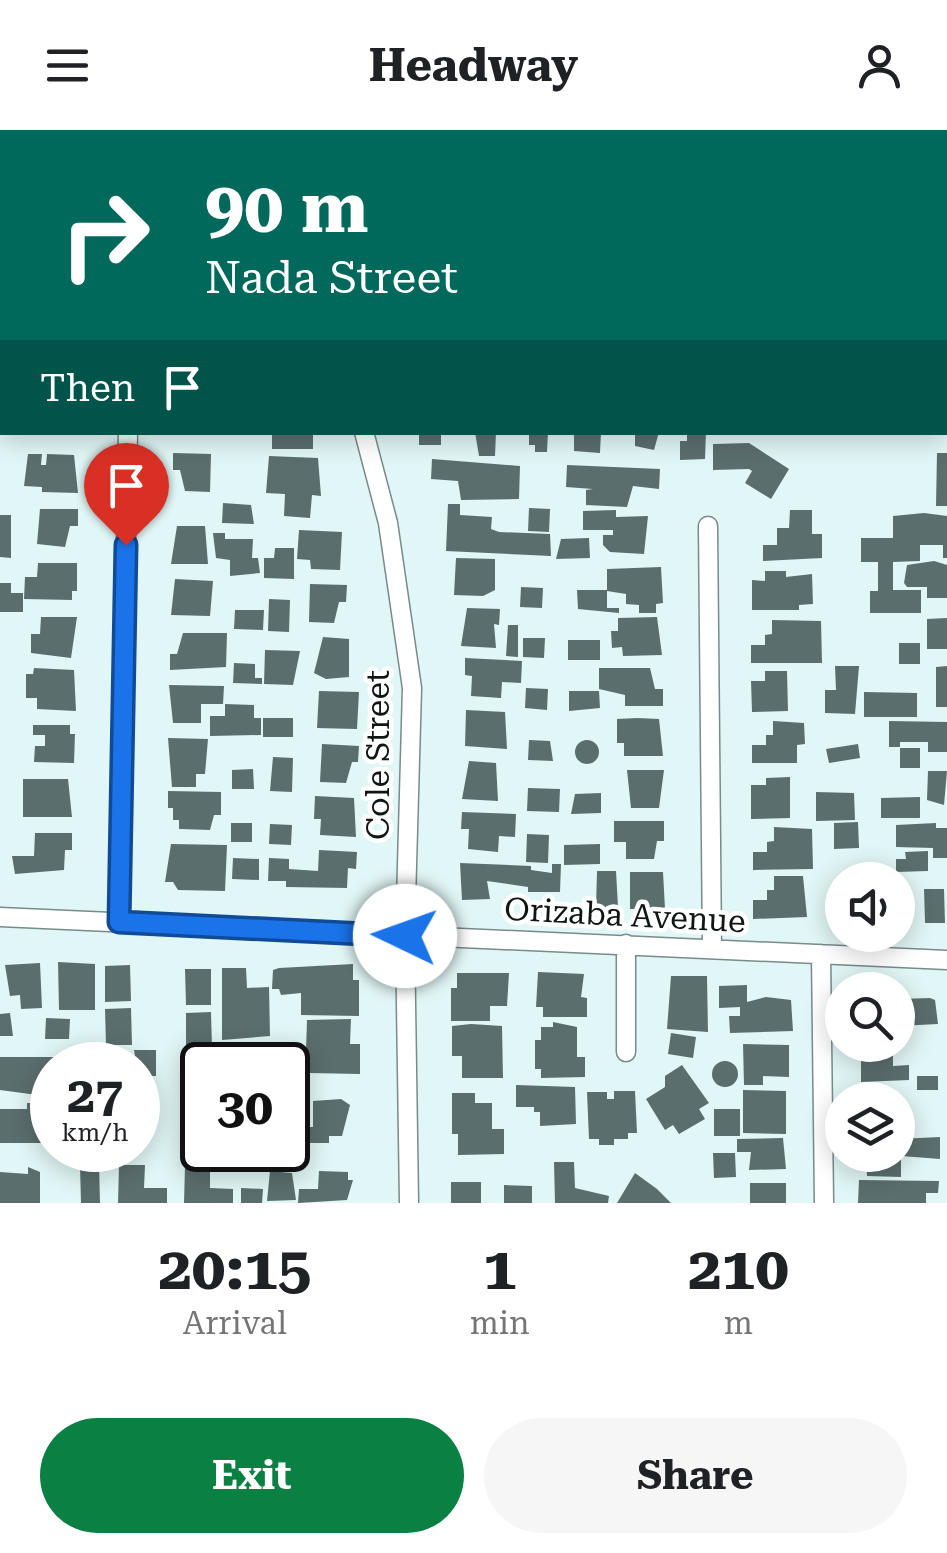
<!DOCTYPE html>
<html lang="en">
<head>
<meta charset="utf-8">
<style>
	:root { --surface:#fff; --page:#f6f6f6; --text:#202124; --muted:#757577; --accent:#0b8043 }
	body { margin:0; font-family:"Roboto Serif",serif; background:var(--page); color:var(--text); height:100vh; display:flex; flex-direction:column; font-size:38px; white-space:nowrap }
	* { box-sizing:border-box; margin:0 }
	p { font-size:32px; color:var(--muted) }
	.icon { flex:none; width:55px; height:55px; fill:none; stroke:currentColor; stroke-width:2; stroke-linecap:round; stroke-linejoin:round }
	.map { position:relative; height:1073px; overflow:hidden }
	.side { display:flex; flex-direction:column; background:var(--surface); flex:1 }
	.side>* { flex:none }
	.guide { position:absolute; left:0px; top:0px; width:948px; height:305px; box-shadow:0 5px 25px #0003; background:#00695c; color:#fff; overflow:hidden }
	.controls { position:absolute; left:825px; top:732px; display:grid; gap:20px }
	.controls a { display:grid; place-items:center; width:90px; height:90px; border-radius:50%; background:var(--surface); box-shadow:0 5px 25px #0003; font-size:50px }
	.speed { position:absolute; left:30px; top:912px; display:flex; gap:20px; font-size:50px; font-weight:700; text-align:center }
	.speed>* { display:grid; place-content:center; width:130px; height:130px; border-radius:50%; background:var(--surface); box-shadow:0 5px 25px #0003; line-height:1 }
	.speed small { font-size:25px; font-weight:400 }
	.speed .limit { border:5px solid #111; border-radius:15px; background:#fff; color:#111 }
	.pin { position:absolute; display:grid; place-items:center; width:85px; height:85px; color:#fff; margin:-102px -42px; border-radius:50% 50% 50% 0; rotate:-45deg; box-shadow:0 0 10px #0007 }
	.pin .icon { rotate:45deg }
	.me { position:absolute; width:110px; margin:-55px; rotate:273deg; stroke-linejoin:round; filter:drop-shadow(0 0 8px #0008) }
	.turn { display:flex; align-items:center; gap:35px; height:210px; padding:0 40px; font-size:45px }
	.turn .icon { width:130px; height:130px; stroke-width:2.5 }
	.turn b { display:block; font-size:70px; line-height:85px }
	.then { display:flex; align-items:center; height:95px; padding:0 40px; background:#0003; gap:20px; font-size:38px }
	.eta { display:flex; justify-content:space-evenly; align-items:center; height:170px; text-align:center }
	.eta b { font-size:60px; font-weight:700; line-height:70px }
	.primary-button { display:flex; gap:20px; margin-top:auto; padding:20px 40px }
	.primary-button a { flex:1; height:115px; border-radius:60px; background:var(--accent); color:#fff; font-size:40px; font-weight:700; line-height:115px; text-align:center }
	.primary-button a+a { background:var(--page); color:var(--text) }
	header { display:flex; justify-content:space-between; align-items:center; height:130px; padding:0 40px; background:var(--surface); font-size:45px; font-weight:700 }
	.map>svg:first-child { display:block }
	.building { fill:#5b6e6e }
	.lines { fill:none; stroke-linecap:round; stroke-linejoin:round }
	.minor-casing { stroke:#788b8b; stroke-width:21 }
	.minor { stroke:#fff; stroke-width:18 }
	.route-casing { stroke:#114b97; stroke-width:25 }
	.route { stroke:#1a73e8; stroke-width:18 }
	.labels { text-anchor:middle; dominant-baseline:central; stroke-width:9; stroke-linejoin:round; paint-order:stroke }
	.street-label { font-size:32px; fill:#0f1616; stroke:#fff }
</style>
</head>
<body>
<header><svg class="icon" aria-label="menu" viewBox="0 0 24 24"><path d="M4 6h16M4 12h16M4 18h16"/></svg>Headway<svg class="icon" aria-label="person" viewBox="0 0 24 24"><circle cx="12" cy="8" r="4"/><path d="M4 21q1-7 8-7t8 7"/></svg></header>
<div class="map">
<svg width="947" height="1073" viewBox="0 0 947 1073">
	<rect width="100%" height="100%" fill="#e1f6f6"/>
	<!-- building -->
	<path class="building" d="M272 302 313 303V319H272Z
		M419 302H441V315H419Z
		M475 302H496L495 326H479Z
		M529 302H548L547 322H535V315H529Z
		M574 302H601L600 323 574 321Z
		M635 302H659L654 320 635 316Z
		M687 302H706L705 329 680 330V311H687Z
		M749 313 789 339 771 369 745 353 752 341 749 339 713 340V314Z
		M173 323 211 324 210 362 185 361 180 340H173Z
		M937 323H947V376H936Z
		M28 324H42L41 335H46L47 324 74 325 78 363 42 362V357L24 356Z
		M269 326 318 328 321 366 312 365 310 388 284 386 285 364 266 363Z
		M432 329 520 336 519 369 461 370 458 351 431 349Z
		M567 335 660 339 659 359 633 356 627 377 586 375V360L593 359 566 357Z
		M223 373 251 375 254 394 222 393Z
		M448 374H460V385L492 387 491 399 499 402 550 404 551 426 446 421Z
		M529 378 550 379 549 402 528 401Z
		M40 379H78V396H70L65 417 37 414Z
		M616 380V387L648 386 644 424 610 422 603 415V405H613V400H583V381Z
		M790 380H812V404H822V428L763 431V415H777V398H789Z
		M924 383 947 386V428H943V415H920V431L893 432V460H921V483H870V461H878V432H861V408H893V386Z
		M0 385H11V428L0 427Z
		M177 396H205L208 434H171Z
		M299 400 342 402 340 440 311 439 310 430 297 429Z
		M213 403H225V409H253L252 428H258L260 443 230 446V430L216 428Z
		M589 408 590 428 556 429 561 409Z
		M275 418H294V449L264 448V428H274Z
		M456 428 495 429V460L483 466 454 465Z
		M934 431 947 435V468H927V457H907L904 453 907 435Z
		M38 433H77V461H72V470L24 469 25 447H37Z
		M661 437 663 473 656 474V483H639V475L626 474V464L607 461V439Z
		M765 441H786V447L812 444 813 474 799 475V480H752V450L765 451Z
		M175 449 213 451 210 486 171 485Z
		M0 453H11V463H23V482H0Z
		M310 454 347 455 346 472H339L334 493 309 492Z
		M521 457 543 458 542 478 520 477Z
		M577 460H607V478H619V483L578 479Z
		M269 469 290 470 289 502 268 501Z
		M467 478 500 479 499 495 494 494 496 518 461 516Z
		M235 480H264L263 500 234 499Z
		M41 487H77L71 528 31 523V504H40Z
		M657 487 662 525 623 526 622 517 612 518 611 501H618V488Z
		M947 488V519H927V489Z
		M772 490 821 491 822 533H751V515H765V505L772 504Z
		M508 495H518V527L506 526Z
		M183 503H227L226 537 170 540V524H177Z
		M323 507 349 509V547L326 549 314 543Z
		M523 508H545L544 528 523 527Z
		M568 510H600V530H568Z
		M899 513H920V534H899Z
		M265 520 300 521 293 555 264 554Z
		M465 528 522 531 521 553 502 552 501 568 471 566 472 546 465 545Z
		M234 533 255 534V548H262V554L233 553Z
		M835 536H859L855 584 825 583V560H836Z
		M947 536V577H936V537Z
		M34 538 74 540 76 581 37 579V568H26V544H33Z
		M599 538H650L655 559H663V576H625V565L599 559Z
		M765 541H787L788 581 752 582 751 551H765Z
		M169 555 224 556 223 574H201V593H173Z
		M526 558 548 559 547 580 525 578Z
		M319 561 359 562 357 599 317 598Z
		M569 561H599L600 578 569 581Z
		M864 562 917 563V587H864Z
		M225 574 254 575V588H261V605L210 606V586H225Z
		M466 580 505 582 507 619 465 616Z
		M263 588H293V607H263Z
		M637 588 659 589 663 626H624V613H617V589Z
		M773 591 804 593 805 614 797 615V633H752V615H766V605H773Z
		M889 591 947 592V622H928V612H900V617H889Z
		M33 595H70V604H75L74 633 34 632 35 616H45V605H33Z
		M168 608 208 609 205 644H196V657H172Z
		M529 610 550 611 553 631 528 630Z
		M575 622a12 12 0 1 1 24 0a12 12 0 1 1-24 0Z
		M322 614 359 616 358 632H352L346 653 320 652Z
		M858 614 860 628 829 633 826 619Z
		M900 618H920V638H900Z
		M273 627 293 628 292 662 270 661Z
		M469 631 496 633 498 671 462 669Z
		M253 639 254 659H232V640Z
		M627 640H664L659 678H631Z
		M928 641H947L944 675 927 670Z
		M790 647V688L751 689V655H766V648Z
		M23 649H68L72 687H23Z
		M528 658 560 659 559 682 527 681Z
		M168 661 221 662V685H214L210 700 179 699V690H173V678H168Z
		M816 662 854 663 855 690 816 691Z
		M601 663V683L571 684 575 664Z
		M315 666 354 668 356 707 320 705 321 689H314Z
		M920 667V688H881V668Z
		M462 682 516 684 515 707 499 706 498 722 468 719 469 699H461Z
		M614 691H664V711H657L654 729H626V712H614Z
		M858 692 859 718 834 719V693Z
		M231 693H252V712H231Z
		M936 693V698H947V728H933V718L896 717V695Z
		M270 694 292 695 291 715 269 714Z
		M774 697 812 699 813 739 753 740V722H767V712L774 711Z
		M35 703H72V720H65L64 740 15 744 12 726H34Z
		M527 704 549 705 548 733 526 732Z
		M171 714 227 715 225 761 178 760 173 752H165Z
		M600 714V734L564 735V715Z
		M319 720 357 722 356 739 348 738 347 758 286 757V751H268L269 728 289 729V739L318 741Z
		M928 721V741L896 742V729H906L905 722Z
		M233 728 259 729V750L232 749Z
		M460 733 531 736V740L552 743V734H561L560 762H528V757L487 751 490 769 462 770Z
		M597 741H616L618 777H596Z
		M630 742H663L665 779H630Z
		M774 746H803L807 787 753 789V770H767V760H774Z
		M842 758V792H833V759Z
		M924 759H944L945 793H925Z
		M58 832 95 834V880H59Z
		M40 833 42 878 21 879 20 865 10 866 5 835Z
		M353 834V850H359V886L301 885V863L281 865 279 859H272L273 840 279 838Z
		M130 835 131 871 105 872V836Z
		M222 838H246L247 858 269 857 270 906 222 910Z
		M185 839H211V875H186Z
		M538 842 584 844 581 867 587 868V887H543V877H536Z
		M457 843H509L507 876H490V891H451V858H457Z
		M671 846H707L708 902 667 899Z
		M747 855V872L766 867 791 870 793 901 730 903 729 886H740V877L719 878V856Z
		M930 868 935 870 938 894 899 896 900 869Z
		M131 878 132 915H106L105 879Z
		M211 882 212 918 186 919V883Z
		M10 883 13 906H0V884Z
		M46 888 70 889 69 909H45Z
		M351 889 350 914H360V944L309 943 305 950 306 942 297 941V919L306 920 307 890Z
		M553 892 577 897V927H585V947L541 948V939H535V910H541V897H553Z
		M471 894 502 896 503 948H462V926H452V896Z
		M671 903 696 907 693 928 668 924Z
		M743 914 789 915V947L763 946V955H744Z
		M78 916 97 917V935H78Z
		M861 916H893V936L909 935V950L861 952Z
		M134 920H156V946H138Z
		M0 927H58V935H52V967L0 960Z
		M712 944a13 13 0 1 1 26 0a13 13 0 1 1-26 0Z
		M682 935 709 973 699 979 705 989 679 1004 673 995 665 1000 646 969 665 957V946Z
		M917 946H938V960H917Z
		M516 955 575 957 576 994 540 996V982H534V977H516Z
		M743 960 786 961V1004L743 1003Z
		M614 961H635L637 1003H628V1009H614V1015H599V1009H589L587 962H607V969H614Z
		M452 963H475V973H492V999H504V1024L458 1025V1004H452Z
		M341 969 350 975 342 1006H329V1013H292L288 997H313V971Z
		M27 973H52V1013H0V979H27Z
		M714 979H740V1006H714Z
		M940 1007V1029L901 1026V1047L867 1046 866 1025H898V1009Z
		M783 1008 786 1039 749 1040 751 1022H737V1009Z
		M713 1023H735L736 1047 714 1048Z
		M554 1032H574L575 1058 609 1066 608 1073H555Z
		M99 1034 100 1073H81L80 1035Z
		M119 1035H145L144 1058H167V1073H118Z
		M185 1036H210V1058L233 1059V1073H184Z
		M28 1037 40 1042V1073H0V1042L28 1044Z
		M270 1041 292 1043 296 1070 267 1071Z
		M319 1041 348 1042V1050H353L347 1070 298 1073 299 1059H318Z
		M635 1043 657 1059 671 1073H617Z
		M859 1050 939 1051 938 1063H926V1073H858Z
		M451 1052H481V1073H451Z
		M750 1053H786V1073H750Z
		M504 1055 532 1056V1073H504Z
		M241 1058 263 1059 262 1073H241Z"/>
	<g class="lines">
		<defs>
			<path id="minor" d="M252 0V2
				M945 185H947
				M364 302 388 393 412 558 405 806 409 1073
				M708 396 712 819
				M0 787 947 830
				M119 791 128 302
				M821 824 824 1073
				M626 922V814"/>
		</defs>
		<!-- minor casing -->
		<use href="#minor" class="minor-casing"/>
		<!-- minor -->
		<use href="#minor" class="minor"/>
	</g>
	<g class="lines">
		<defs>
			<path id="route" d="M126 415 119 792 405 806"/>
		</defs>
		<!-- route casing -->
		<use href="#route" class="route-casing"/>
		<!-- route -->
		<use href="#route" class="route"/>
	</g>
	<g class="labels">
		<!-- street labels -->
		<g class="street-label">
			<text transform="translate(378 625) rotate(-90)">Cole Street</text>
			<text transform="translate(625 785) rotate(3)">Orizaba Avenue</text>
		</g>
	</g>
</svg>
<div class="controls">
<a><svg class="icon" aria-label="sound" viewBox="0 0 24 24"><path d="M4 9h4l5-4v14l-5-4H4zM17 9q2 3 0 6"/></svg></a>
<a><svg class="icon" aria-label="search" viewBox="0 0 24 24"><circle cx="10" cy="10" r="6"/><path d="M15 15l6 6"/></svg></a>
<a><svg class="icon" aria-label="layers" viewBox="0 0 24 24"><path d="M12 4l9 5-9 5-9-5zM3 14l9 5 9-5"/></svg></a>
</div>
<div class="speed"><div>27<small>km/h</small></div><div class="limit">30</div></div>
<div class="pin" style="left:126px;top:415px;background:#d93025"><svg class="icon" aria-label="arrive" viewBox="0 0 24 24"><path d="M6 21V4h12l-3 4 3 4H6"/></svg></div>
<svg class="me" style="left:405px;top:806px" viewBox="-20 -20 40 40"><circle r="19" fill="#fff"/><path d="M0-13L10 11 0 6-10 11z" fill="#1a73e8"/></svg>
<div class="guide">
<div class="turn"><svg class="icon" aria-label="right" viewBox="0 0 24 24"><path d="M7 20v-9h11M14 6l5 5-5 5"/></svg><div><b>90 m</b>Nada Street</div></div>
<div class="then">Then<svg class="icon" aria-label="arrive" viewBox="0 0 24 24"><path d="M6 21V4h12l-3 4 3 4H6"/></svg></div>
</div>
</div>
<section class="side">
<div class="eta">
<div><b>20:15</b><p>Arrival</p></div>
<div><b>1</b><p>min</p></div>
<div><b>210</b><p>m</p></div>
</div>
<div class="primary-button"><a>Exit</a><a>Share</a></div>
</section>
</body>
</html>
